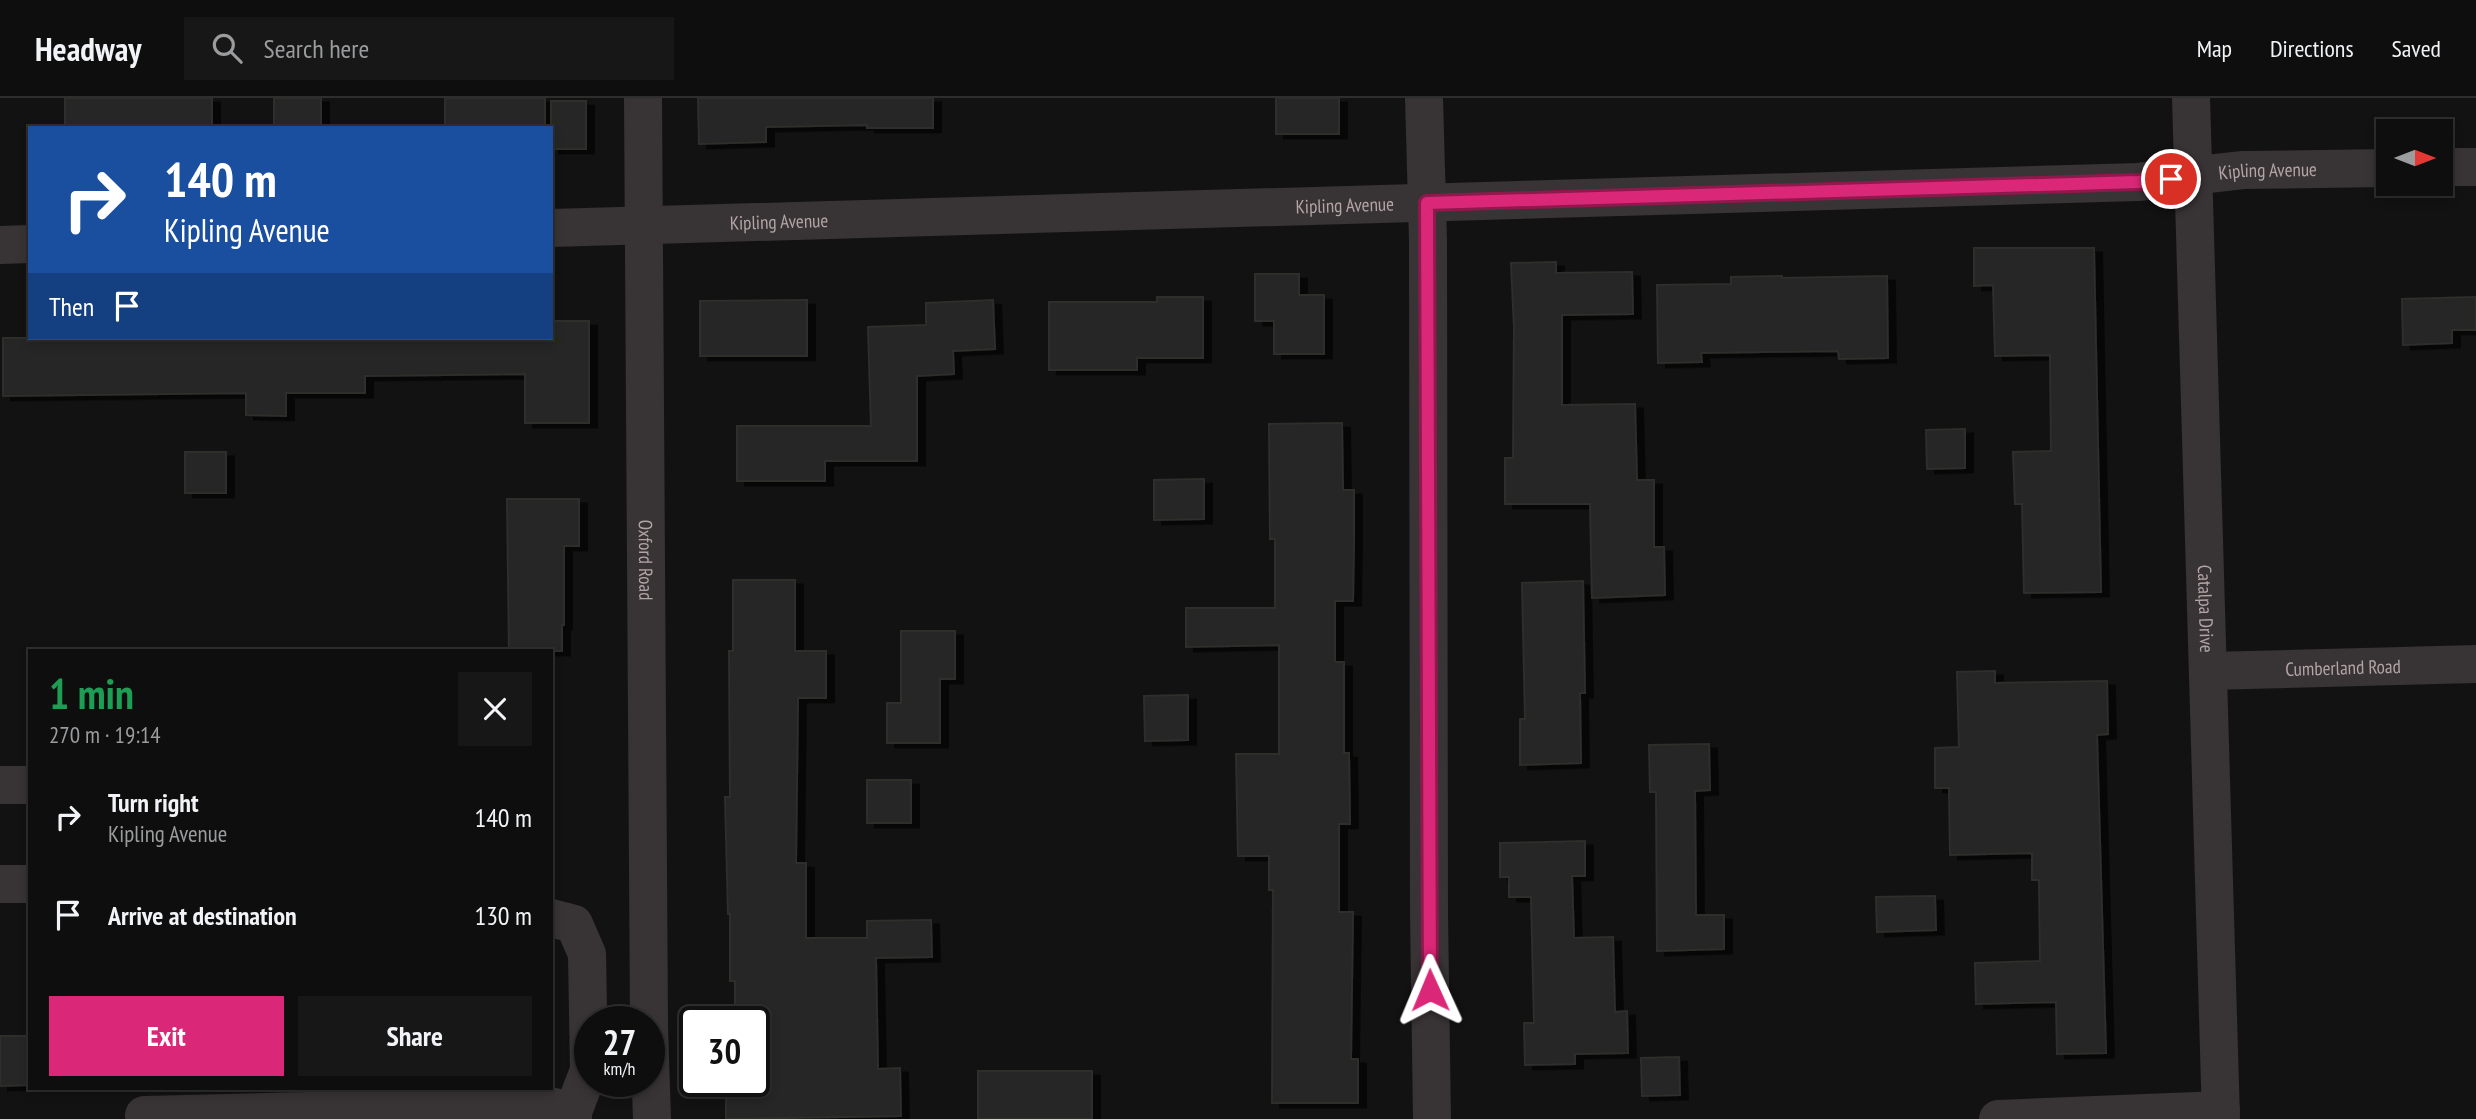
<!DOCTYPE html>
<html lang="en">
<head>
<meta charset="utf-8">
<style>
	:root { --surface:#0e0e0e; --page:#171717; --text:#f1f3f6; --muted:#9b9c9e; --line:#2e2e2e; --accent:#db2777 }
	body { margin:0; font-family:"PT Sans Narrow",sans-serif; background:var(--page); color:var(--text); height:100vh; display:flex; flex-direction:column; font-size:26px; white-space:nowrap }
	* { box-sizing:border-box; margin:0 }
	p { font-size:23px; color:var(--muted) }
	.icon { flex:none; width:38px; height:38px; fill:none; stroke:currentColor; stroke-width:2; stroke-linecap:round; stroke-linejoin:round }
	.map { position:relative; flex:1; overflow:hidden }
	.side { position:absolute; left:28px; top:551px; width:525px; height:441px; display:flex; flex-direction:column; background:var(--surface); border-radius:0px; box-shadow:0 4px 10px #0003,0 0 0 2px var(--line) }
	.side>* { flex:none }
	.top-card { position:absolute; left:28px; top:28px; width:525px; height:214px; border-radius:0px; box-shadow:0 4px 10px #0003,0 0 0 2px var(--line); background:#1a4fa0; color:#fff; overflow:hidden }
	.needle { width:46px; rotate:90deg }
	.controls { position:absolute; left:2376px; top:21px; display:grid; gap:14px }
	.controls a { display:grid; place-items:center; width:77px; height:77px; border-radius:0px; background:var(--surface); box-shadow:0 4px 10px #0003,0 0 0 2px var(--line); font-size:35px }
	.speed { position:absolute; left:574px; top:908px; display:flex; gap:14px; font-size:35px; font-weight:700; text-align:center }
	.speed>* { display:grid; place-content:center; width:91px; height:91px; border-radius:50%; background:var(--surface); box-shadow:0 4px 10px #0003,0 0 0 2px var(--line); line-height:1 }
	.speed small { font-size:18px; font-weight:400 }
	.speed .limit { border:4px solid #111; border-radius:10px; background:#fff; color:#111 }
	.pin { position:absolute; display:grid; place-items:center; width:60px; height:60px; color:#fff; margin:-30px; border:4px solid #fff; border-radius:50%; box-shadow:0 2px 7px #0007 }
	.me { position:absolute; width:77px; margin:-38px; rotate:359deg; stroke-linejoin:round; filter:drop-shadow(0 0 5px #0008) }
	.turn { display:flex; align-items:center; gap:24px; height:147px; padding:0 21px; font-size:32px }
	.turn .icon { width:91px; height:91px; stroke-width:2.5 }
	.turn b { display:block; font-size:49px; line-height:60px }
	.then { display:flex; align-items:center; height:66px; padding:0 21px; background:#0003; gap:14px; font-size:26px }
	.round { display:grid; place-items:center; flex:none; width:74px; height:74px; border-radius:0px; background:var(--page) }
	.head { display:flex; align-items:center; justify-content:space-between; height:119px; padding:0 21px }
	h1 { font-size:42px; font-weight:800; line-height:52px; color:#1e9e55 }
	.action { display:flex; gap:14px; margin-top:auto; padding:14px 21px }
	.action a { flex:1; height:80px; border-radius:0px; background:var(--accent); color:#fff; font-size:28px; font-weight:800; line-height:80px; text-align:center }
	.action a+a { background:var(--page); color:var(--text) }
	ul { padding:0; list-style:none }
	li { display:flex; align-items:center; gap:21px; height:98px; padding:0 21px }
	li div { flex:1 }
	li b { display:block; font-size:26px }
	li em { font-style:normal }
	header { display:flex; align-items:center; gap:42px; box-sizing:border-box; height:98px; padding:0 35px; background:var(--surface); border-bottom:2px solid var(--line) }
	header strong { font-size:33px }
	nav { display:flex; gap:38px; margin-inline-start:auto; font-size:24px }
	.search { width:490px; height:63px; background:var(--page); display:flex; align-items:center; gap:18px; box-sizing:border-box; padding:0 24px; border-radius:0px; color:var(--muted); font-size:26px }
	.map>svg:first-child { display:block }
	.building { fill:#272525; stroke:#2f2d2c; stroke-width:2; filter:url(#shadow) }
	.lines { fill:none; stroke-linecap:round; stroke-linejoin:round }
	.minor { stroke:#383334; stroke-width:38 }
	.route-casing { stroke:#8e194d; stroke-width:18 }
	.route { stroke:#db2777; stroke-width:12 }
	.labels { text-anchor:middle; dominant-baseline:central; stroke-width:7; stroke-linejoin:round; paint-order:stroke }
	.street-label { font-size:19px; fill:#b3a5a7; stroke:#0e0d0d }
</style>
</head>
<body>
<header>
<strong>Headway</strong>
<div class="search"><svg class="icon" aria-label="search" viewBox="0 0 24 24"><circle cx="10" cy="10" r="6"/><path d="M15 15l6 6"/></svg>Search here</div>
<nav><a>Map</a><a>Directions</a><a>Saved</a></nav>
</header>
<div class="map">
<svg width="2476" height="1021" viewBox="0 0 2476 1021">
	<defs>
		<filter id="shadow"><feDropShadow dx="8" dy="4.5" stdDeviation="0" flood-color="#0009"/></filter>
	</defs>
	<rect width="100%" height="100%" fill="#131212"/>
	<!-- building -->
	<path class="building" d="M65 0H212V30H65Z
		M274 0H321V30H274Z
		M445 0H545V30H445Z
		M698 0H933V30H867V27L766 29V44L699 46Z
		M1276 0H1339V36H1276Z
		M551 3H586V51H551Z
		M1974 150H2094L2101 494 2024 495 2022 406H2015L2013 354 2051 353 2050 257 1995 258 1993 187 1974 188Z
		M1556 164V175L1632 174 1633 216 1562 217V307L1635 306 1637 382H1654V449H1664L1665 497 1592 500 1590 406H1505V360H1513L1514 230 1511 165Z
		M1255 176H1299V197H1324V256H1274V223H1255Z
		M1782 178V180L1887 178 1888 260 1839 261 1838 253 1701 255 1702 264 1658 265 1657 187 1731 186V179Z
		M1157 199H1203V260H1137V272H1049V204H1157Z
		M2476 199V232H2452V245L2403 247 2402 201Z
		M807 202V258H700V203Z
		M993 202 995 251 953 253 954 276 917 278V363H825V383H737V328H871L868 229 926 227V205Z
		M551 223H589V325H525V276L365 278V295H286V318L246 317V295L3 298V240H551Z
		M1342 325 1343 392H1354V441L1353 503H1335V564H1344V655H1349L1350 726H1339V814H1353L1351 961H1358V1005H1272L1273 792H1269V758H1238L1236 656H1279V547L1186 549V510H1275V441H1270L1269 326Z
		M1965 331V370L1927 371 1926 332Z
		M185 354H226V395H185Z
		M1204 381V421L1154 422V382Z
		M507 401H579V448H564V527H562V553H509Z
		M733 482H795V553H826V600H798L796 765H806V840H867V823L931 822 932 859 876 860 878 971 900 970 901 1018 726 1021V984H754V924H735V883H730V816H728L725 699H730L729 553H733Z
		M1583 483 1585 595H1580L1581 665 1520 667V621H1525L1522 485Z
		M901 533H955V581H940V645H887V605H901Z
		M1995 573V585L2107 583 2108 636 2097 637 2106 955 2057 956 2056 904 1976 906 1975 865 2040 863 2039 782H2032V755L1950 757 1949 690H1935V650L1959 649 1957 574Z
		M1188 597V642L1145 643 1144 598Z
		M1709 646 1710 692 1695 693 1696 817H1724V851L1657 853 1656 694H1650L1649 647Z
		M867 682H911V725H867Z
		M1585 743V778H1572L1574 840 1613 839 1615 914 1627 913 1628 955 1575 956V966L1525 967 1524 925H1534L1531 799H1509V779H1500V745Z
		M1935 798 1936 832 1877 834 1876 799Z
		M0 938H30V987L0 988Z
		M1679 959 1680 997 1642 998 1641 960Z
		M978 973H1092V1021H978Z"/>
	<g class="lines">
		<!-- minor -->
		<g class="minor">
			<path id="s1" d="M643 0 649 924"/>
			<path d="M1424 0 1428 142 1429 815 1432 1021"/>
			<path id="s2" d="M2191 0 2221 1021"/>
			<path d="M2441 69H2476"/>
			<path id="s3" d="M551 130 2138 84 2243 72 2389 70"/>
			<path d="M0 147 30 146"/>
			<path id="s4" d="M2208 573 2476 566"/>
			<path d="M0 687H30"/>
			<path d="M0 786H30"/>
			<path d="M551 820 574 826 587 856 589 972 573 1014"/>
			<path d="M649 930 652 1021"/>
			<path d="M144 1017 547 1007 573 1014V1021"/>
			<path d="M1998 1021 2221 1012"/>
		</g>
	</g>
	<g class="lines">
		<defs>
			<path id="route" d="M1430 892 1427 105 2138 84 2171 81"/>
		</defs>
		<!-- route casing -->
		<use href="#route" class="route-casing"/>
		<!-- route -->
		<use href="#route" class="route"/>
	</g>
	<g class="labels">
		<!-- street labels -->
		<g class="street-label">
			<text stroke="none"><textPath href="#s3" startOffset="1718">Kipling Avenue</textPath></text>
			<text stroke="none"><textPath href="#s3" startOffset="794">Kipling Avenue</textPath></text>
			<text stroke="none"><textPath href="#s3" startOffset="228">Kipling Avenue</textPath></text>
			<text stroke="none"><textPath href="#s1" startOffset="462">Oxford Road</textPath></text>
			<text stroke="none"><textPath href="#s2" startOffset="511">Catalpa Drive</textPath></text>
			<text stroke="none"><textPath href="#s4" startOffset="135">Cumberland Road</textPath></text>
		</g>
	</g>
</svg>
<div class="controls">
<a><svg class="needle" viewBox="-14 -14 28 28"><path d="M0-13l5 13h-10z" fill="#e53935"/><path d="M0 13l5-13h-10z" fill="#9b9c9e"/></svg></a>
</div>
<div class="speed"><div>27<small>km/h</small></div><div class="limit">30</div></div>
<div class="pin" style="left:2171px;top:81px;background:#d93025"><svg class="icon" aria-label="arrive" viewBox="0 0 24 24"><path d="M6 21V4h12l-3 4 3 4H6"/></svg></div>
<svg class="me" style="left:1430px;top:892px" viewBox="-20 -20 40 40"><path d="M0-17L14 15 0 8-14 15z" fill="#db2777" stroke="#fff" stroke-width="4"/></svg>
<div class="top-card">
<div class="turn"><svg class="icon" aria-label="right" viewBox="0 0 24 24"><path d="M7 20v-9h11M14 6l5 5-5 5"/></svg><div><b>140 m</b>Kipling Avenue</div></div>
<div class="then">Then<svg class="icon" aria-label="arrive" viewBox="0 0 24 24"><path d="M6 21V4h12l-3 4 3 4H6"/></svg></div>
</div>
<section class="side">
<div class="head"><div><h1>1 min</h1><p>270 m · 19:14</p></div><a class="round"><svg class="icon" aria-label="close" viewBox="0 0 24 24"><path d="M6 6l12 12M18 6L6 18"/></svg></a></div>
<ul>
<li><svg class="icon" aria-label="right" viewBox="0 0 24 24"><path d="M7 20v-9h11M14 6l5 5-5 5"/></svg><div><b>Turn right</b><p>Kipling Avenue</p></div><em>140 m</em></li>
<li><svg class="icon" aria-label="arrive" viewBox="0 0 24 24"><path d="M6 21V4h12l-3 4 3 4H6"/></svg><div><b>Arrive at destination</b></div><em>130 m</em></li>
</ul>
<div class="action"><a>Exit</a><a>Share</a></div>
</section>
</div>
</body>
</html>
